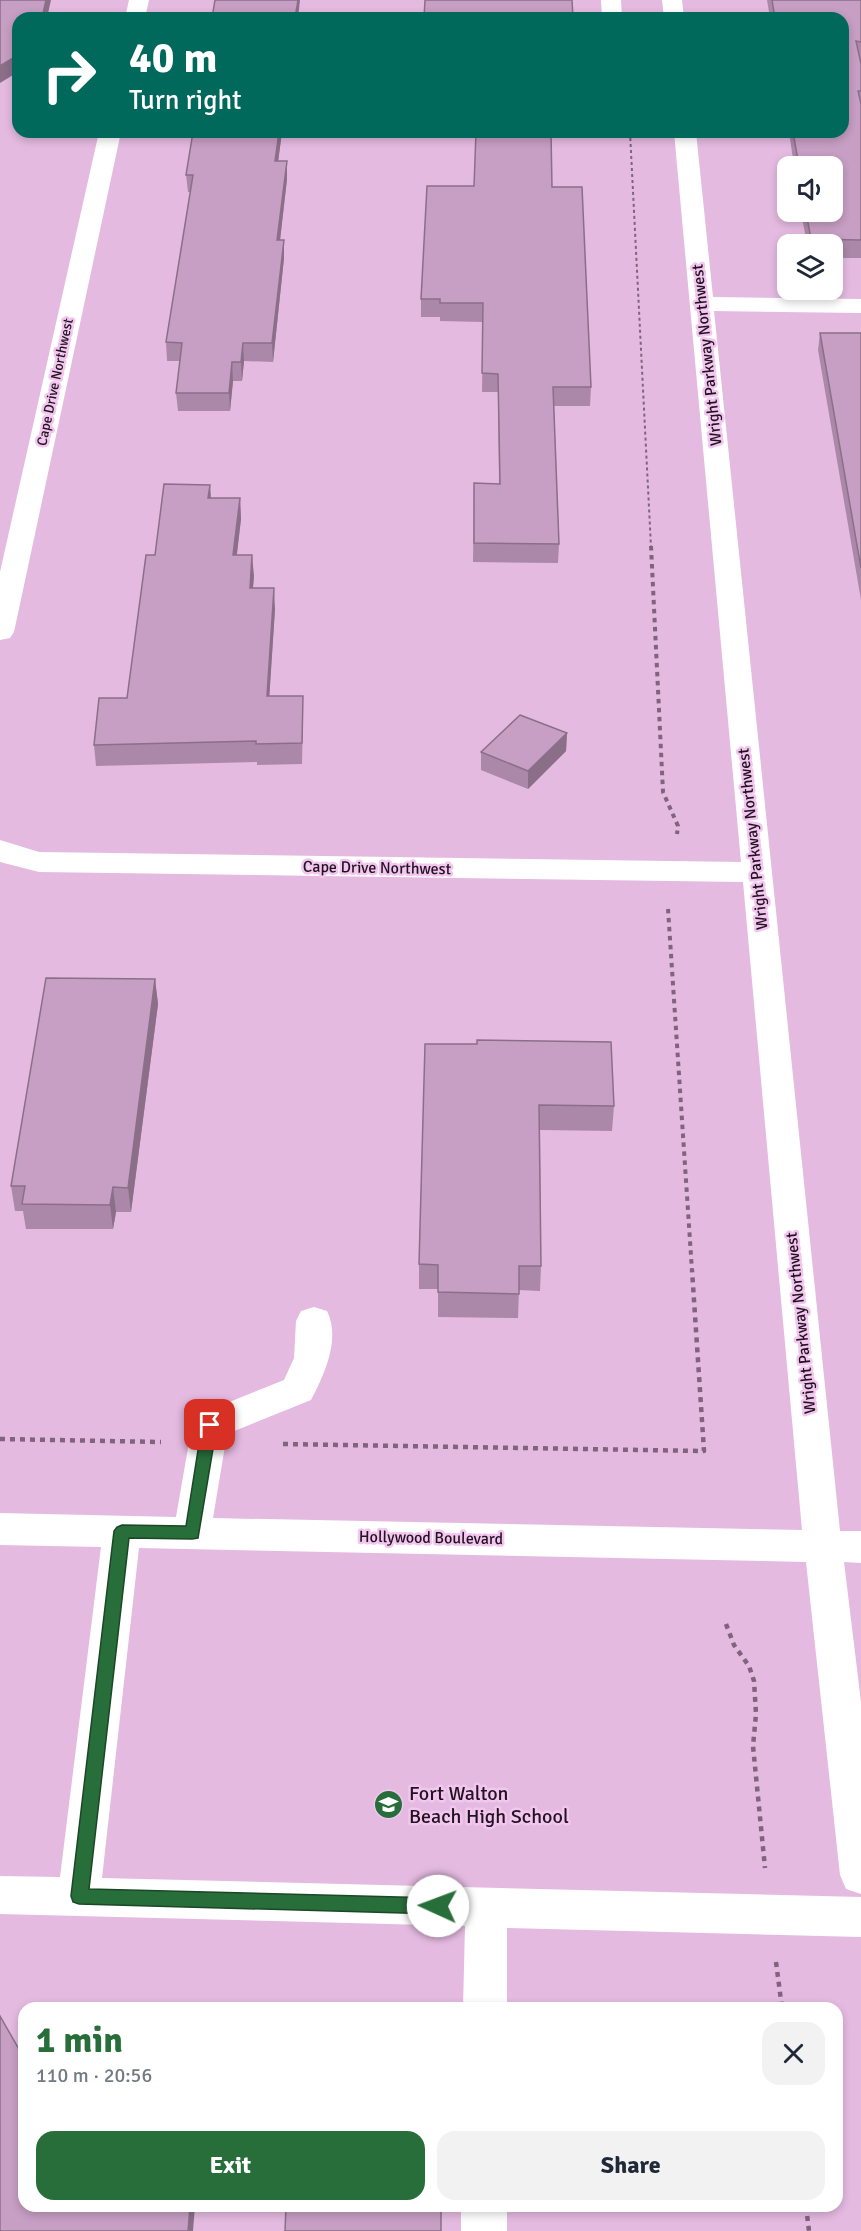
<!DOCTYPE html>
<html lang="en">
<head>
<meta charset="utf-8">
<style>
	:root { --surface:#fff; --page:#f2f2f3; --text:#1f2937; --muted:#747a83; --accent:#286e3a }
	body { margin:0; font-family:Signika,sans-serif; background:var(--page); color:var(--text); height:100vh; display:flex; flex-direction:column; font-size:22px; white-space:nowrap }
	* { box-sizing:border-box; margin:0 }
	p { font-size:20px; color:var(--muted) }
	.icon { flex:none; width:33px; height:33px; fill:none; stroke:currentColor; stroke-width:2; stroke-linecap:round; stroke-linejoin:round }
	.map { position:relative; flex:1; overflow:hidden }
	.side { position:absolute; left:18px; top:2002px; width:825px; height:210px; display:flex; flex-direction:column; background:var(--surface); border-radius:18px; box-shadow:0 3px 9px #0003 }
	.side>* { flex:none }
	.guide { position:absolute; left:12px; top:12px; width:837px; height:126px; border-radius:18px; box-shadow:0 3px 9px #0003; background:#00695c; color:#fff; overflow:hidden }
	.tools { position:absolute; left:777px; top:156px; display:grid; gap:12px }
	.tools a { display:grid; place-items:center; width:66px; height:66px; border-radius:12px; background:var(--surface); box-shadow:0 3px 9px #0003; font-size:30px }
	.pin { position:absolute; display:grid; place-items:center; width:51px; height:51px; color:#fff; margin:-26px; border-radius:12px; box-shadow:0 3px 9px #0006 }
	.me { position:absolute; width:66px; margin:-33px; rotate:272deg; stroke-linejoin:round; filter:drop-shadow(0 0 4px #0008) }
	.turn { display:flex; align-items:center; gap:21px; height:126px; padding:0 18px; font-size:27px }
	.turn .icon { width:78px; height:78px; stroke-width:2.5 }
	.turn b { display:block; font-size:42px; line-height:51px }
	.round { display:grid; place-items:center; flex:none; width:63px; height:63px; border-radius:18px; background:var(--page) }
	.head { display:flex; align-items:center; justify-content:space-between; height:102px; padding:0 18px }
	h1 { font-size:36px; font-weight:700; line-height:45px; color:var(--accent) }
	.action { display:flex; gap:12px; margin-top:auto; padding:12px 18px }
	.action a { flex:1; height:69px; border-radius:18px; background:var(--accent); color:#fff; font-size:24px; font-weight:700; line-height:69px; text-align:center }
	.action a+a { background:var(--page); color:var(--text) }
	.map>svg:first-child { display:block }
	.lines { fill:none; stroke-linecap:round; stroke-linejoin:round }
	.path-far2 { stroke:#80637d; stroke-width:2; stroke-dasharray:3 3; stroke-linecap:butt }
	.path-far1 { stroke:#80637d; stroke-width:4; stroke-dasharray:4.5 4.5; stroke-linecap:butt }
	.path { stroke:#80637d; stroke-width:4.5; stroke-dasharray:5 5; stroke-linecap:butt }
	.minor { fill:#fff; fill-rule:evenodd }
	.wall { fill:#ab88a9 }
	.shaded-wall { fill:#8b6f89 }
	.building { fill:#c79ec4; stroke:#8b6f89; stroke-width:1.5 }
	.route { fill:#286e3a; stroke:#1a4826; stroke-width:1.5 }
	.labels { text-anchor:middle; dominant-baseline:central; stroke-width:5; stroke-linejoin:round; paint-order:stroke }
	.far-street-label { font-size:14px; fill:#221321; stroke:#f2c6ee }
	.street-label { font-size:16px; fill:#221321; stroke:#f2c6ee }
	.near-poi-label { font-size:20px; fill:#221321; stroke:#f2c6ee; text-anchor:start }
</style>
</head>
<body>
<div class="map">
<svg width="861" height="2231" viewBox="0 0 861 2231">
	<rect width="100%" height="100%" fill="#e5bae1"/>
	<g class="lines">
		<!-- path-far2 -->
		<path class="path-far2" d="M630 132 651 547"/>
		<!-- path-far1 -->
		<path class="path-far1" d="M651 546 663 792 678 826 677 834
			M668 909 692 1271"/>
		<!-- path -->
		<path class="path" d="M0 1439 161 1442
			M283 1444 704 1451 692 1270
			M726 1624 734 1645 749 1666 754 1681 756 1714 753 1746 765 1868
			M776 1962 782 2008
			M806 2206 809 2231"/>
		<!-- minor -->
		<path class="minor" d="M129 0H149L145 18H125Z
			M601 0H621L622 18H602Z
			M662 0H682L684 18H664Z
			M99 132H121L14 632 10 638 0 640V572Z
			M674 132H696L713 297 861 299V313L714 311 840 1531H861V1563L844 1562 861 1702V1894L846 1889 840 1875 806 1562 139 1548 102 1878 861 1897V1937L507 1928V2008H463L465 1926 0 1914V1876L60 1877 101 1547 0 1545V1513L176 1517 192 1425 197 1415 284 1380 294 1358 296 1321 301 1311 314 1307 327 1311C341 1339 324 1375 311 1400L227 1434 213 1518 802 1530 743 882 39 872 0 862V840L39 852 741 862Z
			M461 2206H507V2231H461Z"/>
	</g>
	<!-- wall -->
	<path class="wall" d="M767 0H861V60H860L861 64V258H832V244H807L801 212H832V166H794L789 132H843V18H770Z
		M193 132H282L278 161 287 179 280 240H284V258L273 362 244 361 242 381H233L230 411H178L176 393 180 361H167L166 342 190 192H188L186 175Z
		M474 186 552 187 591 387 590 406H554L559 544 558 563 473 562 474 483 499 484 498 392H482L483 322 440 321V317H421V299Z
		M820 333H861V600L818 350Z
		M210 485 211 498H240L241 519 237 555 254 576 253 588 275 609 269 696H303V717L302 764 257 765V762L96 766 94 745 127 698Z
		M567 733 566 751 528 789 481 770V752Z
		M155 979 158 1004 131 1212H116L113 1229H26L23 1211H15L11 1186Z
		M477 1044 614 1106 612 1131 540 1130 541 1266 540 1291 519 1290 518 1318 438 1317V1289H419V1264Z"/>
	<!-- shaded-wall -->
	<path class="shaded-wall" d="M46 0H51L47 18H42Z
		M298 0H300L298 18H295Z
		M18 55V72L0 83V66Z
		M279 132H282L276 178 275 161Z
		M287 161V179L278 258 277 240Z
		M284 240V258L273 362 272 343Z
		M243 343 244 361 242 381 241 362Z
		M232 362 233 381 230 411 229 393Z
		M210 485 211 505 208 498Z
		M240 498 241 519 234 576 233 555Z
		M252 555 254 576 251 609 250 588Z
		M274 588 275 609 268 718 267 696Z
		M567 733 566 751 528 789V771Z
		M155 979 158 1004 131 1212 128 1188Z
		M113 1187 116 1212 113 1229 110 1205Z
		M190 2206H195L193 2231H188Z"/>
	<!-- building -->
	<path class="building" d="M0 0H46L42 18H18V55L0 66Z
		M215 0H298L295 18H212Z
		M425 0H572L573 18H424Z
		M772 0H861V42L856 41 861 64V91H858L861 104V240L811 239 806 212H832V166H799L793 132H843V18H775Z
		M193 132H279L275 161H287L277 240H284L272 343H243L241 362H232L229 393H176L182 343 166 342 193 175H186Z
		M476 132H551L552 187H582L591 387H553L559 544 474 543V483L500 484 498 374 482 373 483 303H440V299H421L427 186H474Z
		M820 333H861V568Z
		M164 484 210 485 208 498H240L233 555H252L250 588H274L267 696H303L302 743 256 744V741L94 745 99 698H127L146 555H155Z
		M520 715 567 733 528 771 481 752Z
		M46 978 155 979 128 1188 113 1187 110 1205 22 1204 25 1186H11Z
		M477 1040 611 1042 614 1106 539 1105 541 1266H519V1294L438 1292V1265L419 1264 425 1044H477Z
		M0 2016 24 2058V2206H190L188 2231H0Z
		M286 2206H441V2231H285Z"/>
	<!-- route -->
	<path class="route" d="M210 1419 215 1421 217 1425 198 1538 192 1539 129 1538 89 1889 438 1898 444 1901 447 1906 444 1912 438 1914 79 1904 73 1902 71 1896 114 1531 117 1527 122 1525 186 1526 202 1425 204 1421Z"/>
	<!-- icons -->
	<defs>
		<symbol id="school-disc" viewBox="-11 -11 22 22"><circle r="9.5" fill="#286e3a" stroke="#f2c6ee"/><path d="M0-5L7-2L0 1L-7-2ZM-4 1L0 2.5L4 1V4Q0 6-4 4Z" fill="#fff"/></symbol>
	</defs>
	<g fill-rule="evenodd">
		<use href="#school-disc" x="372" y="1788" width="33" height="33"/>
	</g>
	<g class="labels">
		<!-- far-street labels -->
		<g class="far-street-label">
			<text transform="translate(55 382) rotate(-78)">Cape Drive Northwest</text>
		</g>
		<!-- street labels -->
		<g class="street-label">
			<text transform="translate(707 355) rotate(-96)">Wright Parkway Northwest</text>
			<text transform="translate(753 839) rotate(-96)">Wright Parkway Northwest</text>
			<text transform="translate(377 868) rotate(1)">Cape Drive Northwest</text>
			<text transform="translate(801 1323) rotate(-96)">Wright Parkway Northwest</text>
			<text transform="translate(431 1538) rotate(1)">Hollywood Boulevard</text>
		</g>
		<!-- near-poi labels -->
		<g class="near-poi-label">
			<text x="409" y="1793">Fort Walton<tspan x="409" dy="23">Beach High School</tspan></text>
		</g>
	</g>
</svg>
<div class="tools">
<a><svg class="icon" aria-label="sound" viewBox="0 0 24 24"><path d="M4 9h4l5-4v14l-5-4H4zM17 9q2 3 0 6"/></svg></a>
<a><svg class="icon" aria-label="layers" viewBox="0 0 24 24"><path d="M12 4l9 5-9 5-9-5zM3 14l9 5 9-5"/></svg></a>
</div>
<div class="pin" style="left:210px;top:1425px;background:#d93025"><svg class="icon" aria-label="arrive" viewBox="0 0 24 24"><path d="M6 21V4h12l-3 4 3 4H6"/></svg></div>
<svg class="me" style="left:438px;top:1906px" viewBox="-20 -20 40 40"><circle r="19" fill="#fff"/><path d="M0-13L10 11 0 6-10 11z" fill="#286e3a"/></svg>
<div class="guide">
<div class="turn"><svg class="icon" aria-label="right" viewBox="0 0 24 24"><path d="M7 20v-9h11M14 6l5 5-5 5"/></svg><div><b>40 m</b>Turn right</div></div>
</div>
<section class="side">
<div class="head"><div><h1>1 min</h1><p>110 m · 20:56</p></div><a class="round"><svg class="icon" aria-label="close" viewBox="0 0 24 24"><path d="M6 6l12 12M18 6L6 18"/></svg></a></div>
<div class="action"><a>Exit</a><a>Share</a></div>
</section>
</div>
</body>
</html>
